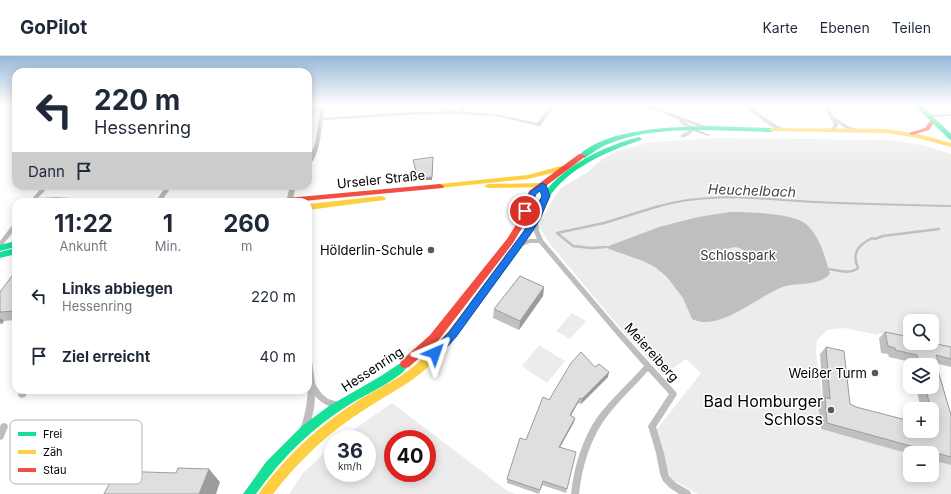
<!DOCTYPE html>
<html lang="de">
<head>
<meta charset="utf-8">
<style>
	:root { --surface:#fff; --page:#f6f6f7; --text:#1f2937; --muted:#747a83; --line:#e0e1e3 }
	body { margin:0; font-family:Inter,sans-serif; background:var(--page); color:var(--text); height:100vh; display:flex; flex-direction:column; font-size:15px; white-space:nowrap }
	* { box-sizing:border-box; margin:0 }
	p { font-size:13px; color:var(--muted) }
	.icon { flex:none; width:22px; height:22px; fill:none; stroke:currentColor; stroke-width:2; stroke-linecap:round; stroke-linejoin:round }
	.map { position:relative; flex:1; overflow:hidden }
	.side { position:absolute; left:12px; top:142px; width:300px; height:196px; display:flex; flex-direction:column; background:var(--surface); border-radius:12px; box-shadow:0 2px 10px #0003 }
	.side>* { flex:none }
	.hud { position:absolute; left:12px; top:12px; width:300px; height:122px; border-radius:12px; box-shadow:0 2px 10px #0003; background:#fff; color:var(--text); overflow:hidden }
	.tools { position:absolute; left:903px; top:258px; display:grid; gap:8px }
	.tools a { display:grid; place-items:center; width:36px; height:36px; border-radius:8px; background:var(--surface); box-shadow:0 2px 10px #0003; font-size:20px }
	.speed { position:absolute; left:324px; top:374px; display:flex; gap:8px; font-size:20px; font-weight:700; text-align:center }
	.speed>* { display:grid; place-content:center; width:52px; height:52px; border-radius:50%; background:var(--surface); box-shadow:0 2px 10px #0003; line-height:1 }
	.speed small { font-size:10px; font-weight:400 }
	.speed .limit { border:6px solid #d22; background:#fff; color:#111 }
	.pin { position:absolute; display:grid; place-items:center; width:34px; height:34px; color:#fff; margin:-17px; border:2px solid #fff; border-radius:50%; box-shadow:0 1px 4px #0007 }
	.me { position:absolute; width:44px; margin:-22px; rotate:43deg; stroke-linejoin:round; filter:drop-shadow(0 0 3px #0008) }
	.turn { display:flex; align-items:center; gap:14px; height:84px; padding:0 16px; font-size:18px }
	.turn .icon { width:52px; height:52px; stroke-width:2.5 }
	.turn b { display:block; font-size:28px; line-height:34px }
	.then { display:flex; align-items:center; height:38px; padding:0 16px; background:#0003; gap:8px; font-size:15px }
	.eta { display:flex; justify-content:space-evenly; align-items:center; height:68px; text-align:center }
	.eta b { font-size:24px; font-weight:700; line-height:28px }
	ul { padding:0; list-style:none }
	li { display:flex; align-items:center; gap:12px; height:60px; padding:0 16px }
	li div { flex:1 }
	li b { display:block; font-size:15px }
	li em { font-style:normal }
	header { display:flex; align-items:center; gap:24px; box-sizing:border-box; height:56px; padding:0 20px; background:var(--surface); border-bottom:1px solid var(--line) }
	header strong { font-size:19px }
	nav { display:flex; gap:22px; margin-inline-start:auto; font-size:14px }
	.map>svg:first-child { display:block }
	.green { fill:#ececec; fill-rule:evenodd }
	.water { fill:#bfbfbf; fill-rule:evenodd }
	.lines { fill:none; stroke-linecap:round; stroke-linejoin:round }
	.stream-far1 { stroke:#bfbfbf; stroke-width:2 }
	.stream { stroke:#bfbfbf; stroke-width:2.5 }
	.street { fill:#bebebe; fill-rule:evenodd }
	.fast { fill:#16e098; fill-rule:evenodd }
	.slow { fill:#ffcf43; fill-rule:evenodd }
	.jam { fill:#f24e42; fill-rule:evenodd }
	.wall { fill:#c0c0c0 }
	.shaded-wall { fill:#9c9c9c }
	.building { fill:#dfdfdf; stroke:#9c9c9c }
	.route { fill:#1a73e8; stroke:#114b97 }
	.poi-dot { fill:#595959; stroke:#fff; stroke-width:1.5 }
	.labels { text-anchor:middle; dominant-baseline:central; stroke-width:3; stroke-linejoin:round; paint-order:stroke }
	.street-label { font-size:13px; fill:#000; stroke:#fff }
	.poi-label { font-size:13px; fill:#000; stroke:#fff; text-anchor:end }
	.park-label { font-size:13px; fill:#333; stroke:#fff }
	.water-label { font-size:14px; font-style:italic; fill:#444; stroke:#fff }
	.near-poi-label { font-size:16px; fill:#000; stroke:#fff; text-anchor:end }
	.key { fill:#fff; stroke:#b2b2b2; stroke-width:1 }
	.key-label { font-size:11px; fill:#000 }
</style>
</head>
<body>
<header>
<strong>GoPilot</strong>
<nav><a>Karte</a><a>Ebenen</a><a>Teilen</a></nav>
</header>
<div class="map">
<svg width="951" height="438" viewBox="0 0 951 438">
	<rect width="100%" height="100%" fill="#fff"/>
	<!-- green -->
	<path class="green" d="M717 82 889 84 923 89 951 98V294L932 287V265H910V285L879 277 878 279 844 272 827 274 817 284 816 295 823 348 818 347 820 373 910 397V419H932V403L951 409V438H698L671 423 657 377V373L701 317 686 303 663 319 621 273 550 188 539 171 552 145 561 132 589 115 602 103 617 95 651 86Z
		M572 257 586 265 570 283 556 275Z
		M539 289 565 305 547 327 522 310Z
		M392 347 509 436 516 438H289L303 417 333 389V417H367V383H340ZM393 383H427V417H393Z"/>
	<!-- water -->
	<path class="water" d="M730 156C747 156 794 157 806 168 820 180 825 201 830 218 816 232 796 225 780 232 756 242 718 276 692 263L683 242 667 221 655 211 643 205 609 193 606 191 659 171 698 161ZM735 191C742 192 747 195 746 202L724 203 710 199 712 193 722 194Z"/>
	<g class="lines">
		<!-- stream-far1 -->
		<path class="stream-far1" d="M656 151C707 135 761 143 814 146 859 148 905 149 951 150"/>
		<!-- stream -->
		<path class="stream" d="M557 177 604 167 659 150
			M557 177 573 190 591 192 606 191
			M828 213C838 214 849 219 858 212 851 196 859 189 872 182L875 183 883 180 939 173"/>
		<!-- street -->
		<path class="street" d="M321 49H325L323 62 408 56 459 55 462 49H466L463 55 501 59 537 67 551 49H556L540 70H538L496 60 452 58 408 59 323 64C321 77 319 103 308 110V105L315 88 320 55 308 56V54L320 53Z
			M642 49H649L711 72V74H707L684 65 691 70H694V72L710 79 708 80 693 75C691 78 685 82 681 81V79L688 75 689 73 679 66V65L680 64Z
			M741 49H747L776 69 786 74 784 75 772 71Z
			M824 49H828L834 61 848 70 859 74V76C850 76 843 71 837 66L838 69 835 74 826 75V73L832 72 834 69Z
			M951 58V60L927 61 925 60 927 59Z
			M43 130H49L38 142 57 141 96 144 99 146H75L57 145 31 146V144Z
			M166 130H172L161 146H155Z
			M290 130H296L292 146H286Z
			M535 163 538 165 539 174 543 184 619 273 676 336 677 338 676 340 656 371 664 397 669 420 676 427 690 435 691 438H679L670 432 663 425 660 418 656 397 648 370 669 338 648 315C633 332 616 347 603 366 589 387 582 412 579 438H571C574 411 582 383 598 360 612 342 629 327 644 310L615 277 539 187H530L519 191 517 190 516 189 517 188 530 183H537L533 174 532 165Z
			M16 166V172L2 190 0 191V185L14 167Z
			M308 295 310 296 311 298 315 327 317 331 322 338 328 343 342 347 343 349 342 351C332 354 321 347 315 340 315 352 312 364 307 376L304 377 301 376 300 373C310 348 308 322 308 295Z
			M21 334H29L25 341 22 342 19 341 18 339Z
			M4 367 7 368 8 371 3 383 0 384V371L1 368Z"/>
		<!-- fast -->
		<path class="fast" d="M914 49H921L951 78V84L949 83Z
			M710 70 772 72 775 74 772 76C722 75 655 68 608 88 600 91 592 97 585 102H582L578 100C606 72 672 71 710 70Z
			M639 81 642 83 641 84C608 95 567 112 548 143 539 157 534 173 525 186 510 209 492 230 476 253H470L468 250 470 247C486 225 504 204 520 181 529 168 533 152 543 138 565 109 604 90 639 81Z
			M16 185V191L0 195V189Z
			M16 192V198L0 202V196Z
			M405 304 409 305 410 308 402 317C387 329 369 337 352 347 314 370 282 401 256 438H243L266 406 302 370 329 350 381 320Z"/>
		<!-- slow -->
		<path class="slow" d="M772 72 886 73 919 78 951 87V91L918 82 886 77 770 75V73Z
			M561 110H564V114L528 123 440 132 436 130 440 128 528 119Z
			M544 127H547V131L488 132 484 130 488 128Z
			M382 140 386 142 385 144 308 154V148Z
			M473 246 476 247 478 250 476 253C460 276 443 299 421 317 404 331 385 340 367 352 330 375 299 404 273 438H259L261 434C288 398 321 368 359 344 377 333 397 324 413 311 435 293 453 270 470 247Z"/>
		<!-- jam -->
		<path class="jam" d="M931 65 934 67 929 74 912 79 909 77 925 72 929 66Z
			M579 98H582L586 100 535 138 525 167 513 187 438 285 409 311 405 312 401 311 400 308 401 305 430 279 507 183 517 167 529 135Z
			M440 128 444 130 443 132 293 146H262L266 144Z"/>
	</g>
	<!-- wall -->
	<path class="wall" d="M16 216V264L4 265 2 268H0V236Z
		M544 231 543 240 519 274 493 262 494 253Z
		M885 276 951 291V311L939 308 937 310 951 359V409L932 404V397H910V398L821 373 818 347 823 342 820 298 826 291 850 348 856 351 932 375V353H921L916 331H932V309H910V306L889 301 888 298 881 297 879 282Z
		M595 311 608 321 581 348 578 347 571 359 575 362 574 366 560 391 567 433 566 437 542 429 539 438 507 427V423L526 384 549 344Z"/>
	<!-- shaded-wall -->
	<path class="shaded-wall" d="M433 104 432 124H425V122Z
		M425 119V122L417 123V120Z
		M544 231 543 240 519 274 520 265Z
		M0 262 4 265 2 268 0 266Z
		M609 316 608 321 581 348 582 343Z
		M580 342 578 347 569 363 570 359Z
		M575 362 574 366 558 395 559 391Z
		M209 413 220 426 216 438H199Z"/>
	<!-- building -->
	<path class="building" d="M433 101 432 121 425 122V119L417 120 413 104Z
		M15 216H16V255L0 256V236Z
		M520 220 544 231 520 265 494 253Z
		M885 276 910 281V287H932L951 291V303L936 299 939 308H936L951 359V401L827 367 825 341 830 343 826 291 844 295 850 348 856 351 910 365V375H932V371L936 372 932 356V353H931L925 331H932V309H919L917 299 895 294V292L888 290Z
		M581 296 595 311 599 308 609 316 582 343 580 342 570 359 575 362 559 391 576 396 567 433 543 425 540 434 507 423 520 382 526 384 543 341 549 344 571 307Z
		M178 412 209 413 199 438H104L116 415 176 417Z"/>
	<!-- sky -->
	<linearGradient id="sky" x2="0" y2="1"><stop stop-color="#97b8d8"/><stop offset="0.44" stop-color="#fff"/><stop offset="1" stop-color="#fff" stop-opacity="0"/></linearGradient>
	<rect width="951" height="111" fill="url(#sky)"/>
	<!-- route -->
	<path class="route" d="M542 127 546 129 550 140 539 165 530 179 456 281 439 300 435 301 432 300 430 297 432 294 449 276 524 175 531 165 542 140 540 135 536 138 528 157H522L521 155 530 136Z"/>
	<!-- markers -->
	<g class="poi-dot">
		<circle cx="431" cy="194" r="4"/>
		<circle cx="875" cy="317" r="4"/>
		<circle cx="831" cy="354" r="4"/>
	</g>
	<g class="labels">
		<!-- street labels -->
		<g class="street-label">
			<text transform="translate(381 123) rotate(-6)">Urseler Straße</text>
			<text transform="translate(652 296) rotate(48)">Meiereiberg</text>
			<text transform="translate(372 313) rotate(-33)">Hessenring</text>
		</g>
		<!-- poi labels -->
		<g class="poi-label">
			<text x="423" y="194">Hölderlin-Schule</text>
			<text x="867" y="317">Weißer Turm</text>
		</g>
		<!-- park labels -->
		<g class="park-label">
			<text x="738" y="199">Schlosspark</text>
		</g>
		<!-- water labels -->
		<g class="water-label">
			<text transform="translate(752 134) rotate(2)">Heuchelbach</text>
		</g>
		<!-- near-poi labels -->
		<g class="near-poi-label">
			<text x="823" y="345">Bad Homburger<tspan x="823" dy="18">Schloss</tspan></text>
		</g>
	</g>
	<!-- legend -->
	<rect x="10" y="364" width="132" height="64" rx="6" class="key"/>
	<rect x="18" y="376" width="18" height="4" fill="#16e098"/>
	<rect x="18" y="394" width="18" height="4" fill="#ffcf43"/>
	<rect x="18" y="412" width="18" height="4" fill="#f24e42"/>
	<g class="key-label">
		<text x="43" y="382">Frei</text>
		<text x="43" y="400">Zäh</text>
		<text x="43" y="418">Stau</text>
	</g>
</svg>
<div class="tools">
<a><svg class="icon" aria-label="search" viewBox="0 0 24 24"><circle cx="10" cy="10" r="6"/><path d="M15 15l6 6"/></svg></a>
<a><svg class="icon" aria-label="layers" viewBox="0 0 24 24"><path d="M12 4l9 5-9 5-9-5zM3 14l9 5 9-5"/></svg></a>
<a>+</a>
<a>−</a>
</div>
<div class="speed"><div>36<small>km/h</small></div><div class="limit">40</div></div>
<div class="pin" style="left:525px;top:155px;background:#d93025"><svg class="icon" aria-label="arrive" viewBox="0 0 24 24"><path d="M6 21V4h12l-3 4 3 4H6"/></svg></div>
<svg class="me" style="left:435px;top:297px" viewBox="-20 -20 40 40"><path d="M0-17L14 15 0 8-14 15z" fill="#1a73e8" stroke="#fff" stroke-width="4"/></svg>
<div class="hud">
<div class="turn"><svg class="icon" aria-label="left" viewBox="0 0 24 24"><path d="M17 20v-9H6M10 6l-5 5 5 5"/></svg><div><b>220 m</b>Hessenring</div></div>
<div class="then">Dann<svg class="icon" aria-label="arrive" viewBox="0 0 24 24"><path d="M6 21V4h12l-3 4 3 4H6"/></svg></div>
</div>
<section class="side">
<div class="eta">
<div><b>11:22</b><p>Ankunft</p></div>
<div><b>1</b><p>Min.</p></div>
<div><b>260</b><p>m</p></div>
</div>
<ul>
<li><svg class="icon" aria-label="left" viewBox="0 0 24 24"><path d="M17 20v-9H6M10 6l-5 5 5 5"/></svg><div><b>Links abbiegen</b><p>Hessenring</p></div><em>220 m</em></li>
<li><svg class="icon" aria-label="arrive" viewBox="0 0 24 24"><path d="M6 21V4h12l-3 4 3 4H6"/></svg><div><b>Ziel erreicht</b></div><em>40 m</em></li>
</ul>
</section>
</div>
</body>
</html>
